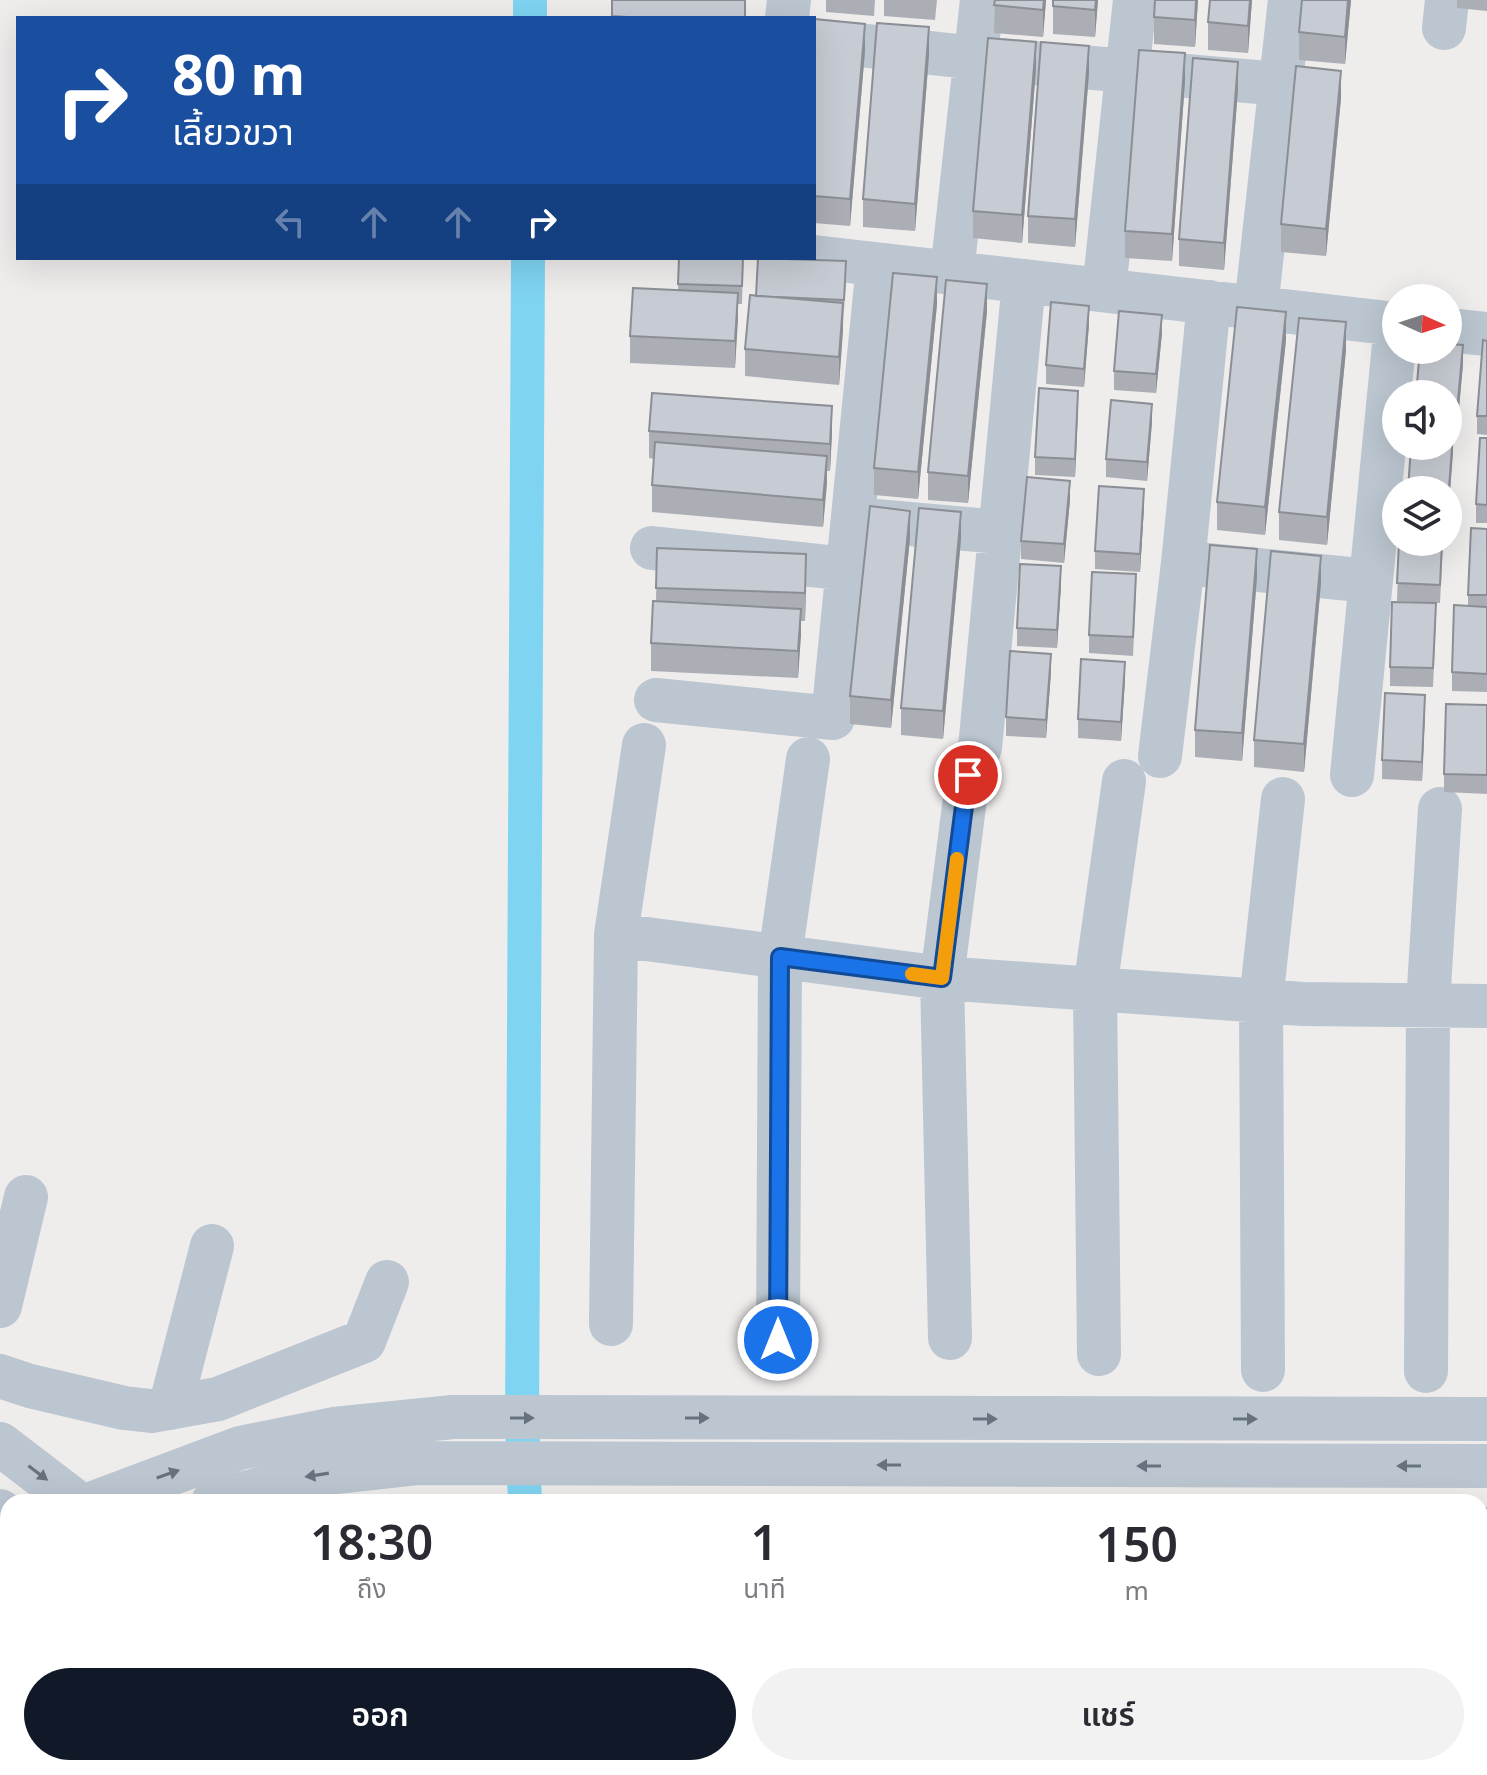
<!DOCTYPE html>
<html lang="th">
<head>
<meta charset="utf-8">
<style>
	:root { --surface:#fff; --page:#f2f2f3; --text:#2b2b33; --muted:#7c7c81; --accent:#111827 }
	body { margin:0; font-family:"Noto Sans","Noto Sans Thai",sans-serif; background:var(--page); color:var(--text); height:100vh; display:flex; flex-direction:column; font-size:30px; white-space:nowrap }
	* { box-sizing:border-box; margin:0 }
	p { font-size:26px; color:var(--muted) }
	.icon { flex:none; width:44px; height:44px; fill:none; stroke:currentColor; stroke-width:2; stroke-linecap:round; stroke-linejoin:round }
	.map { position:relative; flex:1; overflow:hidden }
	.panel { position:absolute; left:0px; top:1494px; width:1488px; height:282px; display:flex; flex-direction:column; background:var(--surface); border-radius:24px 24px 0 0; box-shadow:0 8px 32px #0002 }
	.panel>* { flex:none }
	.banner { position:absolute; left:16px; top:16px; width:800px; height:244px; border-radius:0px; box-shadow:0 8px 32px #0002; background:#1a4fa0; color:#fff; overflow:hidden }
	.needle { width:52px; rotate:93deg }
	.fabs { position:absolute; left:1382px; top:284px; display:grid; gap:16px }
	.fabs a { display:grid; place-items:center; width:80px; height:80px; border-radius:50%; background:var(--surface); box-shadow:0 8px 32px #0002; font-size:40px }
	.pin { position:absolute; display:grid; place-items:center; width:68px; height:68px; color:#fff; margin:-34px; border:4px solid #fff; border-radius:50%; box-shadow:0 2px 8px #0007 }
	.me { position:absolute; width:88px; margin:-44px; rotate:0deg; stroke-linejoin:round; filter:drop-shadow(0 0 6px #0008) }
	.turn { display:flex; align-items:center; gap:28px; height:168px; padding:0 24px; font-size:36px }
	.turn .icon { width:104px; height:104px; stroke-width:2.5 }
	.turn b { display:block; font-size:56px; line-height:68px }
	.lanes { display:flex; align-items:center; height:76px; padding:0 24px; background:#0003; justify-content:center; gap:40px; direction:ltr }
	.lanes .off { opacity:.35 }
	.eta { display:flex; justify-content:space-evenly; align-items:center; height:136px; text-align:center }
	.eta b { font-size:48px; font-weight:600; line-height:56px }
	.action { display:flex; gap:16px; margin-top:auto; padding:16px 24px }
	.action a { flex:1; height:92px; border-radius:48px; background:var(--accent); color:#fff; font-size:32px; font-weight:600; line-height:92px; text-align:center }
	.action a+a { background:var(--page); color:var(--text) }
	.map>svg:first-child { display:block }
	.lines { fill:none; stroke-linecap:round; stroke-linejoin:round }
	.canal { stroke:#7fd4f2; stroke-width:34 }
	.minor { stroke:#bbc6d0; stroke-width:44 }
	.wall { fill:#abafb5 }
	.shaded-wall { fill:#8b8e94 }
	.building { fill:#c7cbd3; stroke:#8b8e94; stroke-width:2 }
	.oneway { fill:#67727e }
	.route-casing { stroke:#114b97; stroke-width:20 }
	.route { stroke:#1a73e8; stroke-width:14 }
	.slow { stroke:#f59e0b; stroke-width:14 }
</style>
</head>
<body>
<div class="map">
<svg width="1487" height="1775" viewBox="0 0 1487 1775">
	<rect width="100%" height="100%" fill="#efecec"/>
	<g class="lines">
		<!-- canal -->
		<path class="canal" d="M530 18V0
			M525 1502 522 1421 528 258
			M534 1768V1775"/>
		<!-- minor -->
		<path class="minor" d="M787 18 789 0
			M1444 28 1447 0
			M814 40 976 58 1281 84
			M814 257 1396 324
			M952 273 982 0
			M1104 290 1135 0
			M1256 308 1290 0
			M1448 330 1487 334
			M853 519 1001 532
			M652 548 848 569
			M1197 564 1370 581
			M656 700 833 718 878 265
			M980 748 1024 281
			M1160 756 1183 563 1209 302
			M1352 775 1396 324
			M616 935 942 978 1303 1004 1487 1006
			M0 1306 26 1197
			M611 1324 616 935 644 745
			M950 1338 942 978 968 775
			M778 1340 780 957 808 759
			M1099 1354 1095 989 1124 781
			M1263 1370 1261 1001 1283 799
			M1426 1371 1428 1004 1440 809
			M0 1376 30 1386 124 1408 151 1411 218 1399 364 1341 387 1282
			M170 1408 212 1246
			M0 1444 76 1502
			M96 1502 240 1448 334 1429 453 1417 1487 1419
			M213 1502 311 1475 419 1463 1487 1466
			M0 1511 8 1517
			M1487 1529V1537
			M0 1565 8 1558
			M0 1608 8 1603
			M802 1768V1775
			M985 1768V1775
			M1153 1768V1775
			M1334 1768V1775"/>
	</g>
	<!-- wall -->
	<path class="wall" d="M826 0H875L874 16 826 12Z
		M884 0H937L935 20 884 16Z
		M995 0H1046L1043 37 994 33Z
		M1053 0H1098L1095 37 1053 34Z
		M1198 0 1195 47 1154 44V17Z
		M1252 0 1248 53 1208 50V22Z
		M1351 0 1345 64 1299 60V32Z
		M1457 0H1487V11L1457 8Z
		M814 19 865 51 850 226 814 223Z
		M929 55 915 231 863 227V199Z
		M1036 69 1022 243 973 238V211Z
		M1089 73 1075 247 1028 243V216Z
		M1185 81 1172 261 1125 258V231Z
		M1238 89 1224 270 1179 266V239Z
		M1341 98 1326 256 1281 252V224Z
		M679 258H743L742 304H738L735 368 630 363V336L678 290Z
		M846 280 839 385 745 376V349L756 295Z
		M937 304 918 499 874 495V468Z
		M987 311 968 503 928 500V472Z
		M1089 324 1084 387 1046 384V365Z
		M1162 333 1156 393 1114 390V371Z
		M1286 340 1265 535 1217 530V502Z
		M1487 341V435L1477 434V416Z
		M1346 350 1327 545 1279 540V512Z
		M1463 364 1457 430 1448 429V394Z
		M1078 410 1075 477 1035 475V457Z
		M1152 422 1147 481 1106 477V459Z
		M649 431 832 433 830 471H827L823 527 652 512V485L654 459 649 458Z
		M1487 438V523H1476V504Z
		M1070 500 1064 563 1021 559V541Z
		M1144 507 1140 572 1095 569V551Z
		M1487 529V692L1452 691V672L1468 606V595Z
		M910 538 891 728 850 724V696Z
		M961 539 943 739 901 735V708Z
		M1399 542H1443L1440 603 1397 601Z
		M657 548 806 581 805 621H801L798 678 651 671V643L656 601Z
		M1257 577 1242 761 1195 757V730Z
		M1321 583 1304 772 1254 767V740Z
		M1061 585 1057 648 1017 646V628Z
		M1136 593 1133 656 1089 653V635Z
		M1436 622 1433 687 1390 686V667Z
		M1051 672 1046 738 1006 736V717Z
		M1125 680 1121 741 1078 738V719Z
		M1487 705V794L1444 792V774Z
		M1425 713 1422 781 1382 779V760Z"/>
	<!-- shaded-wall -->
	<path class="shaded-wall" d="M1044 0H1046L1043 37V10Z
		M1096 0H1098L1095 37V10Z
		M1196 0H1198L1195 47V20Z
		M1250 0H1252L1248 53V26Z
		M1348 0H1351L1345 64V37Z
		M865 24V51L850 226V199Z
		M929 27V55L915 231V204Z
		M1036 42V69L1022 243V215Z
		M1089 46V73L1075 247V219Z
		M1185 53V81L1172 261V234Z
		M1238 62V89L1224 270V243Z
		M1341 71V98L1326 256V229Z
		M937 277V304L918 499V472Z
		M987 284V311L968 503V476Z
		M738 293V320L735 368V341Z
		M843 303V331L839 385V357Z
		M1089 306V324L1084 387V369Z
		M1286 312V340L1265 535V507Z
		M1162 315V333L1156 393V374Z
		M1346 322V350L1327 545V517Z
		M1463 345V364L1457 430V411Z
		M1078 391V410L1075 477V459Z
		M1152 404V422L1147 481V462Z
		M832 406V433L830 471V444Z
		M1453 434V453L1448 519V501Z
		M827 456V484L823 527V500Z
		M1070 481V500L1064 563V544Z
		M1144 489V507L1140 572V554Z
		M910 511V538L891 728V700Z
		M961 512V539L943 739V711Z
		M1257 549V577L1242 761V733Z
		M806 554V581L805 621V593Z
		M1321 556V583L1304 772V744Z
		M1061 566V585L1057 648V630Z
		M801 609V636L798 678V651Z
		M1051 654V672L1046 738V720Z
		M1125 662V680L1121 741V722Z
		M1425 695V713L1422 781V762Z"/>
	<!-- building -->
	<path class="building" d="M612 0H745V18H642L612 16Z
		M995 0H1044L1043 10 994 5Z
		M1053 0H1096L1095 10 1053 6Z
		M1155 0H1196L1195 20 1154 17Z
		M1210 0H1250L1248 26 1208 22Z
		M1302 0H1348L1345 37 1299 32Z
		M814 19 865 24 850 199 814 196Z
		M877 23 929 27 915 204 863 199Z
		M988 38 1036 42 1022 215 973 211Z
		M1041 42 1089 46 1075 219 1028 216Z
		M1139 50 1185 53 1172 234 1125 231Z
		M1193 58 1238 62 1224 243 1179 239Z
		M1296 66 1341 71 1326 229 1281 224Z
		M679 258H743L742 286 678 284Z
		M758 258 846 261 844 300 756 296Z
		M893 273 937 277 918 472 874 468Z
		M946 280 987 284 968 476 928 472Z
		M633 288 738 293 735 341 630 336Z
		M750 295 843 303 839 357 745 349Z
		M1051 302 1089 306 1084 369 1046 365Z
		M1237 307 1286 312 1265 507 1217 502Z
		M1119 311 1162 315 1156 374 1114 371Z
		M1299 318 1346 322 1327 517 1279 512Z
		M1483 340 1487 341V416H1477Z
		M1448 344 1463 345 1457 411H1448V394H1416L1420 350H1448Z
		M1039 388 1078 391 1075 459 1035 457Z
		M652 393 832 406 830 444 649 431Z
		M1111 400 1152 404 1147 462 1106 459Z
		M1448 434H1453L1448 501V490H1408L1411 446H1448Z
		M1480 438H1487V505L1476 504Z
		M655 442 827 456 823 500 652 485Z
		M1027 477 1070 481 1064 544 1021 541Z
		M1099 486 1144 489 1140 554 1095 551Z
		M870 506 910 511 891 700 850 696Z
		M919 508 961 512 943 711 901 708Z
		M1471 528 1487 529V595H1468Z
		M1399 542H1442L1440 585 1397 583Z
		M1210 545 1257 549 1242 733 1195 730Z
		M657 548 806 554 805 593 656 588Z
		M1271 551 1321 556 1304 744 1254 740Z
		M1020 564 1061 566 1057 630 1017 628Z
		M1092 572 1136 574 1133 637 1089 635Z
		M653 601 801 609 798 651 651 643Z
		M1392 602 1436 603 1433 668 1390 667Z
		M1454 605 1487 607V674L1452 672Z
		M1010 651 1051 654 1046 720 1006 717Z
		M1081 659 1125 662 1121 722 1078 719Z
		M1385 693 1425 695 1422 762 1382 760Z
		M1446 704 1487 705V775L1444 774Z"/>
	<!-- one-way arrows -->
	<defs><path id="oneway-solid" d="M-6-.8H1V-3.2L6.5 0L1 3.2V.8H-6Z" transform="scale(2)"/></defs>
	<g class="oneway">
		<use href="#oneway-solid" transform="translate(522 1418)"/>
		<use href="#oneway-solid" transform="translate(697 1418)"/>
		<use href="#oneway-solid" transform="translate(985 1419)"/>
		<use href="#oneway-solid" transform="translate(1245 1419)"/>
		<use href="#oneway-solid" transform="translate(889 1465) rotate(-180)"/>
		<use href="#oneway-solid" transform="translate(1149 1466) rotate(-180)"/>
		<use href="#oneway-solid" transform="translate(1409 1466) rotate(-180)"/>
		<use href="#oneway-solid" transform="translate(38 1473) rotate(37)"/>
		<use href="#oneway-solid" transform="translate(168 1474) rotate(-19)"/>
		<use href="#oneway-solid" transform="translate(317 1475) rotate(171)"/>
	</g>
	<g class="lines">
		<defs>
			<path id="route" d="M778 1340 780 957 942 978 968 775"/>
		</defs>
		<!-- route casing -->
		<use href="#route" class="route-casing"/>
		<!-- route -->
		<use href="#route" class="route"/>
		<!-- slow -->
		<path class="slow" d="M912 974 942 978 957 859"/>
	</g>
</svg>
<div class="fabs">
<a><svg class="needle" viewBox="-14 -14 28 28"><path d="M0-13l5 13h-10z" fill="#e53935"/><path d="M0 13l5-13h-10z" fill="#7c7c81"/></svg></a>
<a><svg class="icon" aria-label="sound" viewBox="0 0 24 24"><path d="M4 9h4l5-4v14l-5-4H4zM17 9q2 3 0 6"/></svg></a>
<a><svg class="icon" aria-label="layers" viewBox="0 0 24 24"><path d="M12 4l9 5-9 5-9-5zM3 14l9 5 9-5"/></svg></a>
</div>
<div class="pin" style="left:968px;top:775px;background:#d93025"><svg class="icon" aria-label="arrive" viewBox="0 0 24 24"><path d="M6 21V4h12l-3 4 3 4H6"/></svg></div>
<svg class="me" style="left:778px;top:1340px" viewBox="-20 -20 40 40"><circle r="17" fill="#1a73e8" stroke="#fff" stroke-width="3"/><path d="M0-11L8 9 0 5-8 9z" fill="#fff"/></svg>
<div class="banner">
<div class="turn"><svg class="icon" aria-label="right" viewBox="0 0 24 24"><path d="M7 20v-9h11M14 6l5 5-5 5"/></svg><div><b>80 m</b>เลี้ยวขวา</div></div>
<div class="lanes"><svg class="icon off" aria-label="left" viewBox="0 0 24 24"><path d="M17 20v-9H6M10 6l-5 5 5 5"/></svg><svg class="icon off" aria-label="ahead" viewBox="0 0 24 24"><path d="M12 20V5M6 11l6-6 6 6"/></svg><svg class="icon off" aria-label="ahead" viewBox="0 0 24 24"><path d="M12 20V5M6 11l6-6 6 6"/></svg><svg class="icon" aria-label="right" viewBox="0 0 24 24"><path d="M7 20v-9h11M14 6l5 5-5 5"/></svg></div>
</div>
<section class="panel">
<div class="eta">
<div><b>18:30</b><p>ถึง</p></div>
<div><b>1</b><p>นาที</p></div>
<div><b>150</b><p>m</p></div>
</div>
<div class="action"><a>ออก</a><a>แชร์</a></div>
</section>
</div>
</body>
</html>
